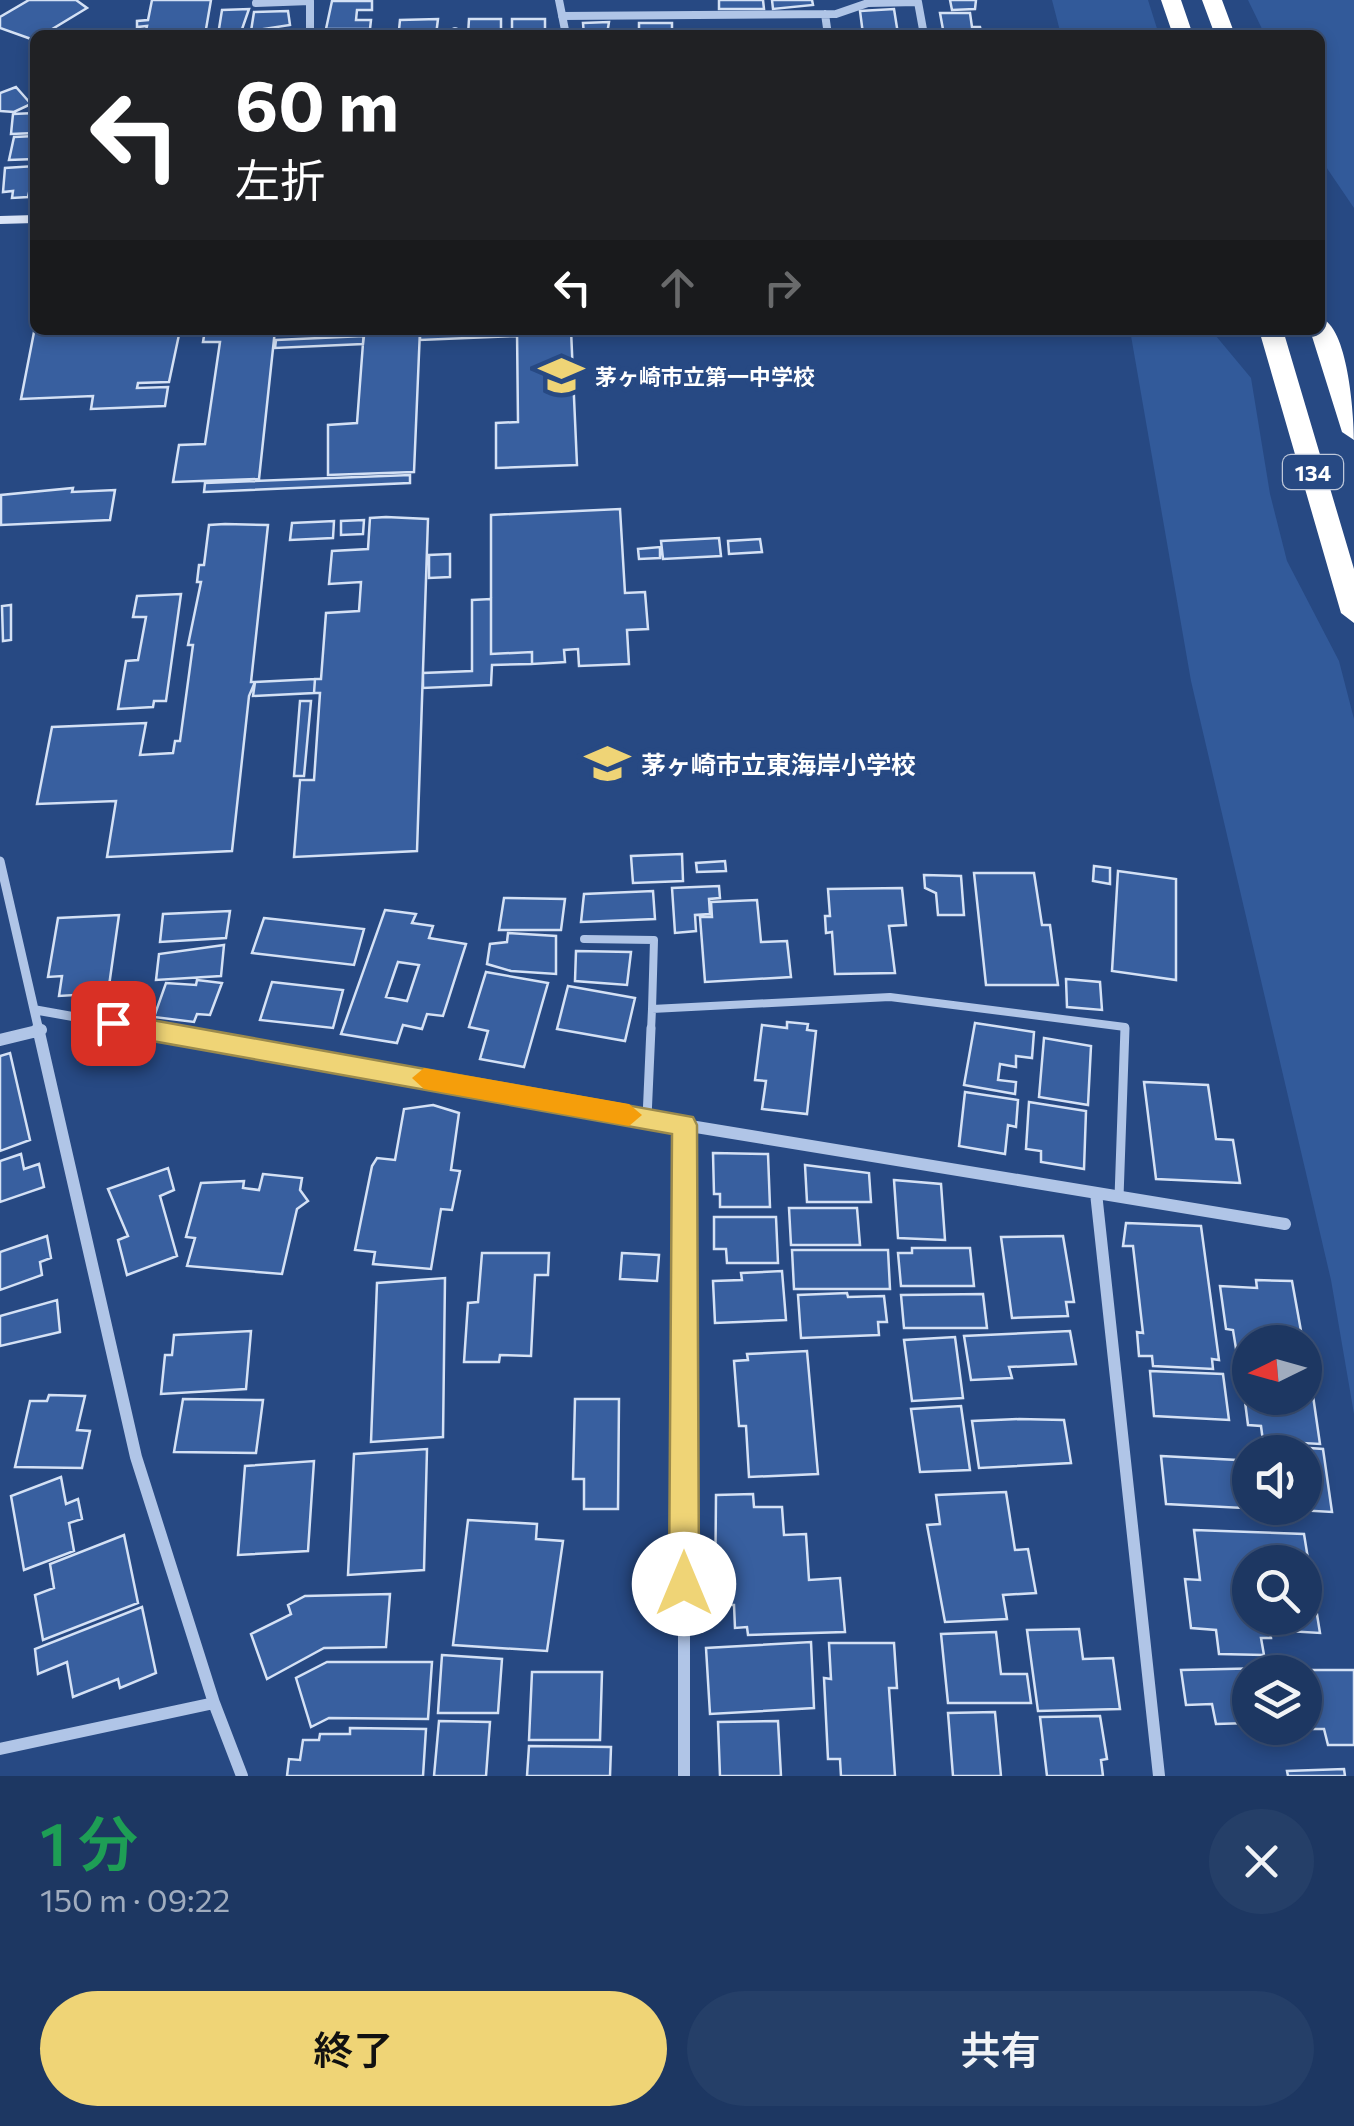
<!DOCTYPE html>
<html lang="ja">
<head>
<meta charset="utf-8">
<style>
	:root { --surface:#1d3762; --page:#253f68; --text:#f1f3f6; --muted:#a0acbe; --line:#3b5177; --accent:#efd476 }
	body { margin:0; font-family:Commissioner,"Noto Sans JP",sans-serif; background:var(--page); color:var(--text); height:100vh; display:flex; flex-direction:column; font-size:38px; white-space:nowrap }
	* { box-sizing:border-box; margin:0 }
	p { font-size:32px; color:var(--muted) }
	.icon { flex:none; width:55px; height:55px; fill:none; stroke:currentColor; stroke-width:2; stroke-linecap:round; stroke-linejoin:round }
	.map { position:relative; height:1776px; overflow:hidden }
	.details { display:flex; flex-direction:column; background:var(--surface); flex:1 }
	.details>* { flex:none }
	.banner { position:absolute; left:30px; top:30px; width:1295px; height:305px; border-radius:15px; box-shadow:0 5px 15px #0003,0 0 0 2px var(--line); background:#202124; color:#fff; overflow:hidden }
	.needle { width:65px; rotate:265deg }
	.controls { position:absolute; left:1232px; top:1325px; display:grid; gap:20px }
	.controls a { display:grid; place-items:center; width:90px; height:90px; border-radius:50%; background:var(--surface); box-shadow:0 5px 15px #0003,0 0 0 2px var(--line); font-size:50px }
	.pin { position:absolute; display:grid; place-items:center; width:85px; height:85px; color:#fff; margin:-42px; border-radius:20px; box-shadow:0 5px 15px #0006 }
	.me { position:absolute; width:110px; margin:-55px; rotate:0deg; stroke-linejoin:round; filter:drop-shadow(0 0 8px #0008) }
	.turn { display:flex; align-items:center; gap:35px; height:210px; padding:0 40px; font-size:45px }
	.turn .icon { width:130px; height:130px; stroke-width:2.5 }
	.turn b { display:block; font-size:70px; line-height:85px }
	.lanes { display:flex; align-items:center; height:95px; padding:0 40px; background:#0003; justify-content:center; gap:50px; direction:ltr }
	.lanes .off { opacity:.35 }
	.round { display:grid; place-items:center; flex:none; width:105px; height:105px; border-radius:52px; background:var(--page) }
	.head { display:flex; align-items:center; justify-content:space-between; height:170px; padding:0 40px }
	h1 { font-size:60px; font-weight:600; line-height:75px; color:#1e9e55 }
	.primary-button { display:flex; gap:20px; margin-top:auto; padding:20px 40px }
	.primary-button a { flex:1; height:115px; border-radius:60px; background:var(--accent); color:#111; font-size:40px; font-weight:600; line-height:115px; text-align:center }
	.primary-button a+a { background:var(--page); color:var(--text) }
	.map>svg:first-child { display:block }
	.green { fill:#325a9a }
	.building { fill:#385f9f; stroke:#d4e1f5; stroke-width:2.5; fill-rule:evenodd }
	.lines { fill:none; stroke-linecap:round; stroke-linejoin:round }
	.lane-far1 { stroke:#b0c5e7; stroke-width:8 }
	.lane { stroke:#b0c5e7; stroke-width:9 }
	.street-far2 { stroke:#b0c5e7; stroke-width:8 }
	.street-far1 { stroke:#b0c5e7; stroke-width:9 }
	.street { stroke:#b0c5e7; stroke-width:12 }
	.secondary { fill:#dae4f6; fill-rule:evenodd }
	.highway { fill:#fff; fill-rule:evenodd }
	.route { fill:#efd476; stroke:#9b8a4d; stroke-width:2.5 }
	.slow { fill:#f59e0b }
	.labels { text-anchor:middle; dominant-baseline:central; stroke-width:10; stroke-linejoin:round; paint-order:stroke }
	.far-poi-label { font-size:22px; font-weight:bold; fill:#fff; stroke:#274983; text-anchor:start }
	.shield { fill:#274983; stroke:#bec8da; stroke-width:2.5 }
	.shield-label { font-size:22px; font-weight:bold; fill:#fff }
	.poi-label { font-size:25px; font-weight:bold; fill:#fff; stroke:#274983; text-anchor:start }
</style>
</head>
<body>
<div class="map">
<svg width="1354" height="1776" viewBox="0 0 1354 1776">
	<rect width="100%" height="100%" fill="#274983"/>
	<!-- green -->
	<path class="green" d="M1052 0H1148L1159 35H1061Z
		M1248 0H1354V208L1320 158V35H1265Z
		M1130 330H1211L1251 378 1270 494 1287 561 1339 661 1354 719V1414L1331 1280 1191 681Z"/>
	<!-- building -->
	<path class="building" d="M29 0H76L87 8 34 40 0 28V17Z
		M152 0H211L205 35H145L147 26 137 27V21L148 20Z
		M719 0H763L764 9H719Z
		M772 0H812L813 5 773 9Z
		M950 0H976L975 9 952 10Z
		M332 1H372V10H357L356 20H371L370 29H326Z
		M249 9 240 35H218L222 10Z
		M894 9 898 34H863L860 11Z
		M288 11 290 25 251 31 254 12Z
		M940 13H970L972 27H980L982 35H944Z
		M438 19 436 35H405L406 30H399L400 20Z
		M469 19H501V35H468Z
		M512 19H545V33L512 35Z
		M609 22 607 34 611 35H584L583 23Z
		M639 23H672V35H639Z
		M16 87 31 104 14 112 0 111V93Z
		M35 113V133L11 134 13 114Z
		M35 136V159L9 160 14 137Z
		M35 166 28 197 12 198 13 191 3 192 5 168Z
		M35 327 180 330 169 382 138 383 137 388 168 387 165 406 91 409 93 396 21 399Z
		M205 330H275L259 479 173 482 179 445 205 444 220 342H203Z
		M364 330H420L414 472 328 475V425L357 423Z
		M517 330H571L577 465 496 468V423L518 422Z
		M517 330V336L420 340V332Z
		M364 336 363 344 275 348 276 340Z
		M410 475V483L204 492 205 483Z
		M73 488 72 492 115 490 110 520 1 525V495Z
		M620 509 625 593 645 592 648 629 627 630 629 664 579 666 578 649 564 650 565 662 532 664V652L491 654V515Z
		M386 517 428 519 417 851 294 857 300 780H314L320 693H314L315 679H321L326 613 359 611 361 582 329 584 332 551 368 549 370 518Z
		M364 520 363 534 341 535V521Z
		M334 521 333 538 290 540 292 523Z
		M225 524 268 525 251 682H255L249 696 232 851 107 857 116 801 37 804 52 727 146 723 140 755 173 753 175 741H180L193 645H188L201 582H197L199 565H204L209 525Z
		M719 538 721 556 663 559 661 541Z
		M760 539 762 552 729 554 728 541Z
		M660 547V558L639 559 638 549Z
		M450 554V577L429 578V555Z
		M181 594 166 701H154L153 707 118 709 126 661 138 660 146 617H133L137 596Z
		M491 599V654L532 652V664L492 665 491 685 423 688V673L472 671V600Z
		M11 605V640L3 641 2 606Z
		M315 679 314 693 253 696 255 682Z
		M300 701H311L304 776H294Z
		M682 854 683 881 633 883 631 856Z
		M725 861 726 871 697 872 696 863Z
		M1094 866 1110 868V884L1093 881Z
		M1118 871 1176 879V980L1112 971Z
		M974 873H1034L1042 925H1050L1058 985H986Z
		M924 875 961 876 964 915H938L936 893 925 888Z
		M719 886 720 898 709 899 710 914 695 915 696 931 675 933 672 888Z
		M902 888 906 925 889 926 895 973 835 974 832 932 826 933 825 916H830L828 889Z
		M653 891 655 919 581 922 584 894Z
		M504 898 565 899 561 930H499Z
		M757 900 761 942 787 941 791 977 705 982 700 917H712L711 902Z
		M385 910 416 914 412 923 433 926 429 938 466 944 443 1016 427 1014 422 1029 403 1025 397 1043 341 1034ZM398 962 419 965 407 1001 386 997Z
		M230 911 226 938 160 942 163 914Z
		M119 915 108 993 59 996 62 976 48 977 58 918Z
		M264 918 364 929 354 965 252 953Z
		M508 933 556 936V974L511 971 487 964 490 944 507 942Z
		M224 945 221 976 156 980 159 954Z
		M576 951 631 952 627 985 575 981Z
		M486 972 548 983 524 1067 480 1059 488 1031 469 1027Z
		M1066 979 1100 982 1102 1010 1067 1007Z
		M197 980 222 983 210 1015 197 1014 194 1022 154 1017 166 983 196 985Z
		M272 982 343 990 333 1028 260 1020Z
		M568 986 635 998 625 1041 557 1029Z
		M787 1022 808 1024 807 1030 816 1031 807 1114 762 1109 766 1081 755 1080 762 1025 787 1028Z
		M975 1023 1034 1032 1032 1058 1016 1056V1067L1000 1064 998 1080 1016 1082 1015 1094 964 1085Z
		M1044 1038 1091 1046 1088 1105 1039 1097Z
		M10 1053 30 1140 0 1151V1056Z
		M1144 1082 1208 1085 1216 1139 1233 1140 1240 1183 1156 1179Z
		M965 1092 1018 1100 1016 1127 1008 1125 1005 1154 959 1146Z
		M1029 1102 1086 1111 1084 1169 1041 1162V1151L1026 1149Z
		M433 1105 459 1113 451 1170 460 1171 452 1210 441 1209 431 1269 373 1264 375 1252 355 1250 372 1166 377 1158 395 1160 404 1109Z
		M713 1153 768 1154 770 1207H720V1194H714Z
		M21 1154 24 1169 39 1164 44 1187 0 1202V1161Z
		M805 1165 869 1173 871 1202H807Z
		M168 1168 174 1190 160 1196 177 1256 127 1275 118 1240 128 1236 108 1189Z
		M263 1174 302 1178 300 1190 308 1201 297 1209 282 1274 187 1266 195 1238 186 1237 201 1183 244 1181 243 1188 259 1190Z
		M894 1180 941 1184 945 1240 898 1238Z
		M789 1208H857L860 1245H791Z
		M714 1217H776L778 1263H727L726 1249H714Z
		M1126 1223 1201 1226 1219 1360 1212 1359 1213 1369 1153 1366 1152 1356H1139L1137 1332 1143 1333 1133 1246H1123Z
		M47 1236 51 1258 40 1262 42 1275 0 1290V1252Z
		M1063 1236 1074 1302H1066L1068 1316 1012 1318 1001 1237Z
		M912 1248H970L974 1286H901L898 1253H912Z
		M792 1250H888L890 1289H794Z
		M482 1253H549L548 1275H535L531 1356 500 1355 499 1362H464L468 1303 478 1302Z
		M622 1253 659 1255 657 1281 620 1279Z
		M782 1271 786 1320 715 1323 713 1281 742 1280 741 1273Z
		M445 1278 443 1437 371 1442 377 1283Z
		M1256 1280 1292 1281 1303 1342H1250V1361H1238L1233 1330 1226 1329 1220 1286 1257 1288Z
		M847 1293 848 1297 884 1296 887 1322H878L879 1335 801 1338 798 1295Z
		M983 1294 987 1328H904L901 1295Z
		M57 1300 60 1332 0 1346V1316Z
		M251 1331 246 1389 161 1394 165 1355H172L174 1335Z
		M1070 1331 1076 1364 1009 1367 1012 1378 971 1380 964 1336Z
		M955 1337 963 1398 912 1401 904 1340Z
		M807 1351 818 1474 749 1477 746 1426H739L734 1361 748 1360 747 1354Z
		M1150 1371 1223 1374 1229 1420 1154 1416Z
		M1242 1378 1250 1379V1398H1305V1382H1311L1320 1444 1263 1441 1261 1426 1248 1425Z
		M49 1395 85 1396 77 1430 90 1431 82 1468 15 1467 30 1401H47Z
		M183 1399 263 1400 256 1453 174 1452Z
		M575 1399H619L618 1509H584V1479H573Z
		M961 1406 970 1470 920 1472 911 1409Z
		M1019 1419 1064 1420 1071 1463 979 1468 972 1421Z
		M1266 1445 1323 1449 1332 1512 1261 1508H1305V1452H1267Z
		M427 1449 424 1570 348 1575 354 1454Z
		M1161 1456 1237 1460 1243 1508 1166 1504Z
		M314 1461 308 1551 238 1555 245 1466Z
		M61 1477 66 1504 78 1499 82 1519 69 1523 74 1551 24 1570 11 1496Z
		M1006 1492 1015 1550 1028 1549 1036 1593 1003 1595 1007 1619 945 1622 927 1525 940 1524 936 1495Z
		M753 1494 754 1507H782L784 1535 806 1534 809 1580 840 1578 845 1632 748 1635 747 1627 735 1628 734 1605H715L716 1495Z
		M468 1520 537 1524 536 1539 563 1541 547 1651 453 1645Z
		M1194 1530 1304 1534 1320 1633 1270 1630 1271 1638H1261L1264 1655 1219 1654 1216 1630 1191 1628 1185 1579 1200 1580ZM1250 1562H1305V1618H1250Z
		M124 1535 138 1603 43 1640 35 1595 54 1588 50 1564Z
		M390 1594 386 1647 324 1648 267 1679 251 1634 291 1614 288 1605 305 1596Z
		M142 1607 156 1673 120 1688 118 1679 73 1697 67 1662 38 1674 35 1649Z
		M1079 1629 1083 1659 1113 1658 1120 1709 1038 1711 1027 1630Z
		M996 1632 1001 1674H1027L1031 1703H948L941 1634Z
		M811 1642 814 1708 710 1714 706 1648Z
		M829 1643H894L897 1688H889L895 1776H841L840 1759H828L824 1678 831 1679Z
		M442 1655 502 1659 498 1713H438Z
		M327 1662H432L428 1719 329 1718 311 1727 296 1678Z
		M1270 1668 1271 1672H1250V1723L1216 1724 1212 1704 1186 1705 1181 1670Z
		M1285 1670H1354V1745H1328L1324 1729H1298L1305 1728V1672Z
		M532 1672H602L600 1740H529Z
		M995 1712 1001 1776H953L948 1713Z
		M1100 1716 1107 1759 1101 1760 1103 1776H1047L1040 1717Z
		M439 1721 490 1722 486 1776H434Z
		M778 1721 781 1776H720L718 1722Z
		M350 1728 426 1729 423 1776H287L289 1759 300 1760 303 1740H319L320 1734H350Z
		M529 1746 611 1747 610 1776H527Z
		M1344 1769 1345 1776H1288L1287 1771Z"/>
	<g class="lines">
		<!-- lane-far1 -->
		<path class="lane-far1" d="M584 939 654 940 652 1009
			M651 1031 652 1009 890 997 1125 1027V1031"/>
		<!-- lane -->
		<path class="lane" d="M647 1118 651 1028
			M1119 1197 1125 1028"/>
		<!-- street-far2 -->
		<path class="street-far2" d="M559 0 566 35
			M256 3 310 1V35
			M825 14 828 35
			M562 16 836 14 868 3 918 2 924 35
			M454 35 455 31"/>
		<!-- street-far1 -->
		<path class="street-far1" d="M0 861 39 1031
			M36 1010 154 1031
			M37 1031 41 1030"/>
		<!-- street -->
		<path class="street" d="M140 1028 684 1125 1285 1224
			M0 1040 41 1030
			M684 1125V1776
			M1096 1193 1159 1776
			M214 1703 242 1776
			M0 1749 214 1703 136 1457 38 1028"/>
		<!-- secondary -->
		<path class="secondary" d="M35 215V223L0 224V216Z"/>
		<!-- highway -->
		<path class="highway" d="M1161 0H1181L1193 35H1173Z
			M1202 0H1222L1235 35H1215Z
			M1320 318C1348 325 1354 415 1354 440L1342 432 1310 330H1320Z
			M1259 330H1283L1354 569V623L1341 613Z"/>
	</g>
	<!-- route -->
	<path class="route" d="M113 1013 693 1117 697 1125 699 1584 694 1595 684 1599 674 1595 669 1584 672 1134 113 1034 101 1023Z"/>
	<!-- slow -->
	<path class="slow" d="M424 1068 629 1104 642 1115 629 1126 424 1089 412 1078Z"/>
	<!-- icons -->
	<defs>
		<symbol id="school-bare" viewBox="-9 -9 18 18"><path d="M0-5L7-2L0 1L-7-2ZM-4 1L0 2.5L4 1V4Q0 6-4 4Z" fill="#efd476" stroke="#274983" stroke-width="2.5" paint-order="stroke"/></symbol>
	</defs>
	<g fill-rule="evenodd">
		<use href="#school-bare" x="530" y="344" width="63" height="63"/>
		<use href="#school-bare" x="576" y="732" width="63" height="63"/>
	</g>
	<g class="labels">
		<!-- far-poi labels -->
		<g class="far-poi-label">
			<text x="595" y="376">茅ヶ崎市立第一中学校</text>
		</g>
		<!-- shield labels -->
		<rect class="shield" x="1283" y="455" width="60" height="34" rx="8"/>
		<g class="shield-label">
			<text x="1313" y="472">134</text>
		</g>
		<!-- poi labels -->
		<g class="poi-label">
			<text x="641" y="764">茅ヶ崎市立東海岸小学校</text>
		</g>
	</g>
</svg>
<div class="controls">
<a><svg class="needle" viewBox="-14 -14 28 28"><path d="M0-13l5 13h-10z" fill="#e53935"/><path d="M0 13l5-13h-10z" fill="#a0acbe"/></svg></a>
<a><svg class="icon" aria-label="sound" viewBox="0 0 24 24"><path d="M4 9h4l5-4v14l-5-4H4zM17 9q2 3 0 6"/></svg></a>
<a><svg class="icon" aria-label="search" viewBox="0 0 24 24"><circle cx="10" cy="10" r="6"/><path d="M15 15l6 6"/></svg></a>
<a><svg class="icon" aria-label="layers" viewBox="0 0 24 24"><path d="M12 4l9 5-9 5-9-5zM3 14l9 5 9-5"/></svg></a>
</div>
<div class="pin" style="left:113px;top:1023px;background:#d93025"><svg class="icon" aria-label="arrive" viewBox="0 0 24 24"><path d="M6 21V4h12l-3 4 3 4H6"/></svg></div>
<svg class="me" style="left:684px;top:1584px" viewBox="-20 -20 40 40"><circle r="19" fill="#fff"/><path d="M0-13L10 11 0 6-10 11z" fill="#efd476"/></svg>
<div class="banner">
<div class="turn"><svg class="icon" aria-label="left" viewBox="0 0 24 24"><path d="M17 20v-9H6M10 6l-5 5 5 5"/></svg><div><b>60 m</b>左折</div></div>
<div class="lanes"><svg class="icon" aria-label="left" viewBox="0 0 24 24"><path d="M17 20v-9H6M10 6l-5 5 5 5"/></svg><svg class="icon off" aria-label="ahead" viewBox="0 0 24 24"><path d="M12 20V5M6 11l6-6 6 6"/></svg><svg class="icon off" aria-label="right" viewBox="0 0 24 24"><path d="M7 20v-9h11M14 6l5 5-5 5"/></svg></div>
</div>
</div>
<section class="details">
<div class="head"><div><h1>1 分</h1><p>150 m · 09:22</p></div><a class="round"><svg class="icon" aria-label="close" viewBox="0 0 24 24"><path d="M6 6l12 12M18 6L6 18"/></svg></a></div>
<div class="primary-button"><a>終了</a><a>共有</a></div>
</section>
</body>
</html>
